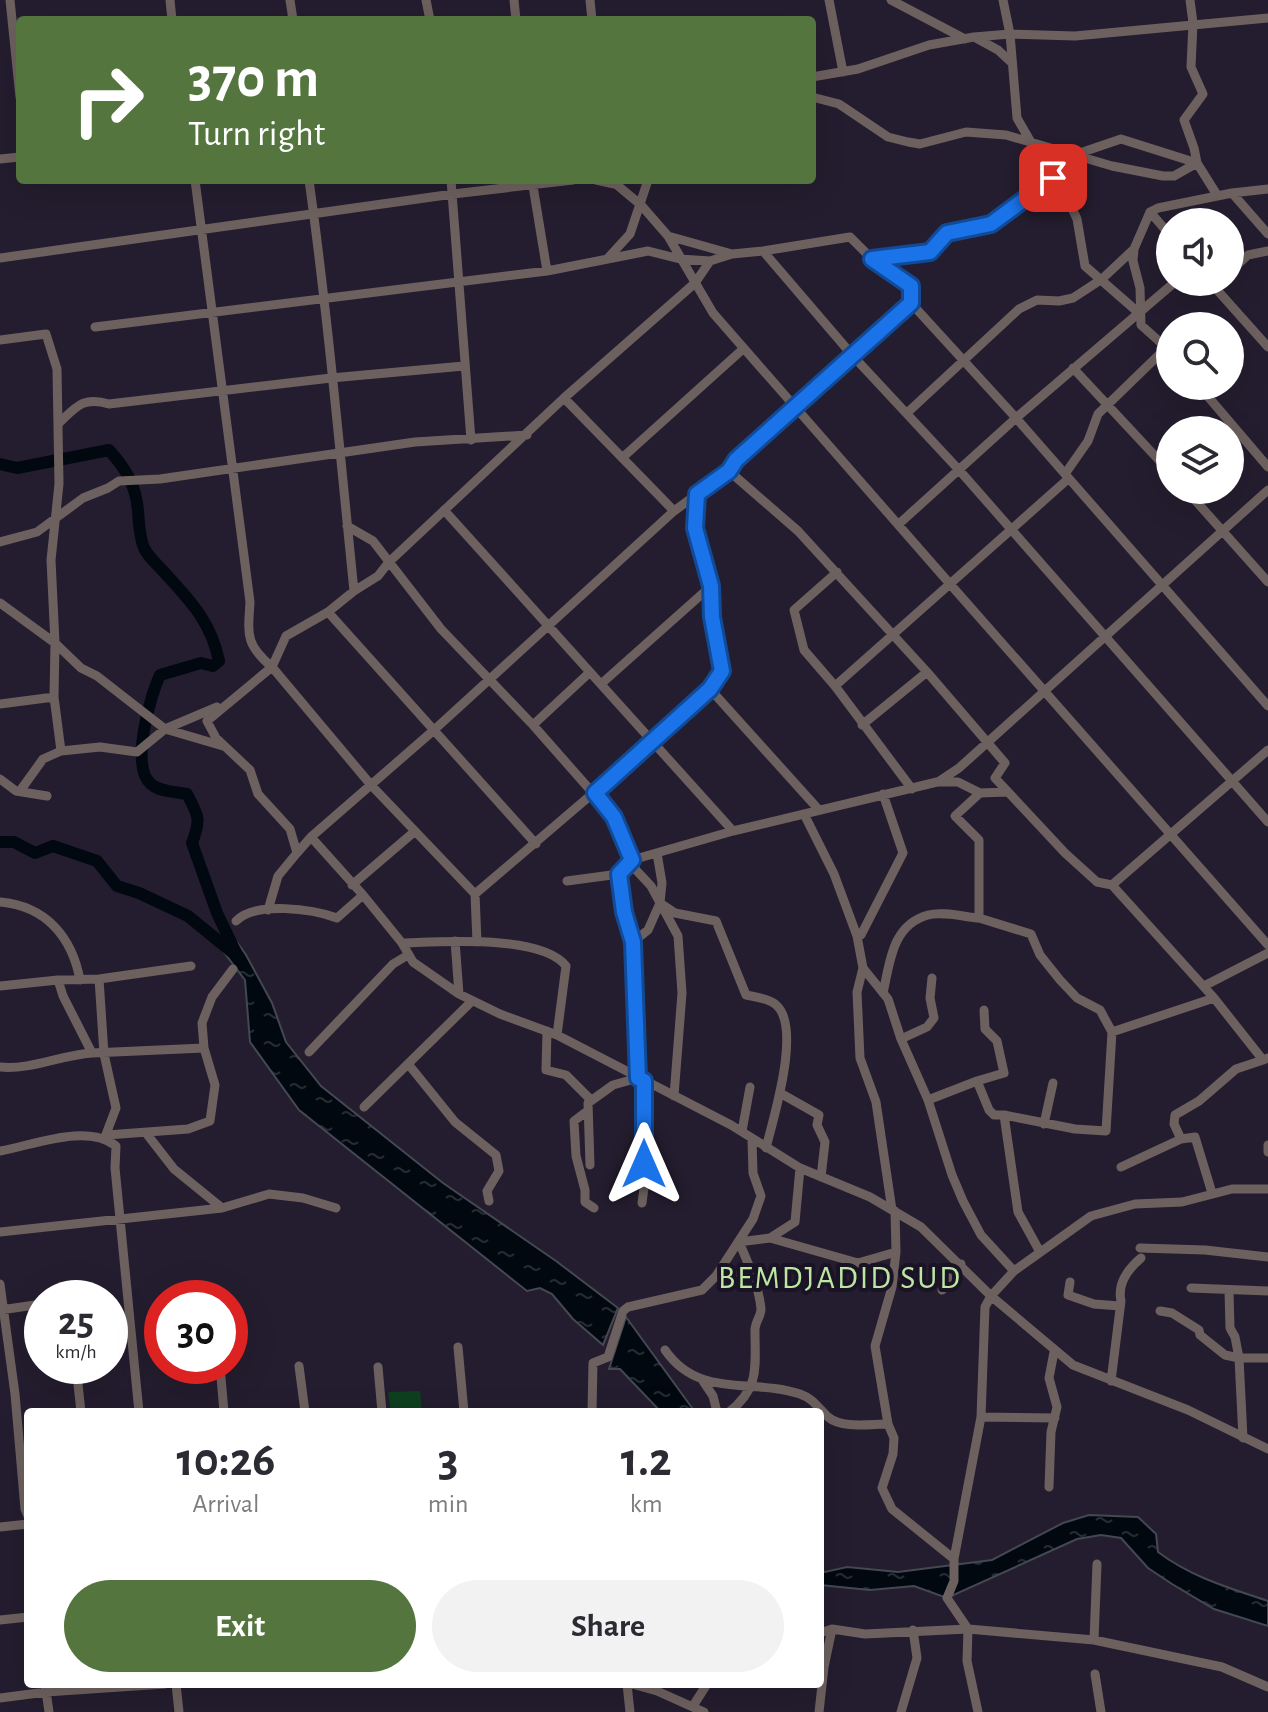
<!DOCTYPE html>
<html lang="en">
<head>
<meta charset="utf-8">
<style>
	:root { --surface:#fff; --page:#f2f2f3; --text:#2b2b33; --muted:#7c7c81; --accent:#54753e }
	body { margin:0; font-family:"Alegreya Sans",sans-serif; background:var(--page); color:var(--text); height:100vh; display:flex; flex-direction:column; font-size:30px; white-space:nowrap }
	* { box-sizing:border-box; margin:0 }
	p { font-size:26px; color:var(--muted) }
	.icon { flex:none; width:44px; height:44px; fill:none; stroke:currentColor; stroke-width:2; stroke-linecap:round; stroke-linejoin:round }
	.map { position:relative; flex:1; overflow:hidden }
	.panel { position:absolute; left:24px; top:1408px; width:800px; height:280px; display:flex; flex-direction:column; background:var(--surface); border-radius:8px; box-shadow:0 8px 32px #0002 }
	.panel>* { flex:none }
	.guide { position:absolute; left:16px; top:16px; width:800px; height:168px; border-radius:8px; box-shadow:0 8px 32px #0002; background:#54753e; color:#fff; overflow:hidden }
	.tools { position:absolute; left:1156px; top:208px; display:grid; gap:16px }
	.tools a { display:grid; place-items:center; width:88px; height:88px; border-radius:50%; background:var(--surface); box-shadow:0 8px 32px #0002; font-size:40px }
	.speed { position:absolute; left:24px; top:1280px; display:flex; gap:16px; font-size:40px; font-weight:700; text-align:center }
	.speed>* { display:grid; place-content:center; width:104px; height:104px; border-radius:50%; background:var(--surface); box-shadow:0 8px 32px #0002; line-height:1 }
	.speed small { font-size:20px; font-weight:400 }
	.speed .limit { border:12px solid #d22; background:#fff; color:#111 }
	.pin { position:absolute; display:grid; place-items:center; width:68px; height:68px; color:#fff; margin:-34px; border-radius:16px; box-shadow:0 4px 12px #0006 }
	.me { position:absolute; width:88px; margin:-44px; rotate:0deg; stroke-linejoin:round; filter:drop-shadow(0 0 6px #0008) }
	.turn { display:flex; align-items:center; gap:28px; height:168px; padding:0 40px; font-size:36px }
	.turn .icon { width:104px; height:104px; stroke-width:2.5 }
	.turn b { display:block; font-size:56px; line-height:68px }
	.eta { display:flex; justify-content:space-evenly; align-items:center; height:136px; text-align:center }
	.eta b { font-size:48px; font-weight:700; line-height:56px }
	.action { display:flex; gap:16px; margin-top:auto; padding:16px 40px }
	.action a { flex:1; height:92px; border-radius:48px; background:var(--accent); color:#fff; font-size:32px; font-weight:700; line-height:92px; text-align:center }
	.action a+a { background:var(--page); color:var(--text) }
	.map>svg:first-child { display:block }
	.garden { fill:#0e3f1e }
	.water { fill:url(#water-ripples); stroke:#444851; stroke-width:2 }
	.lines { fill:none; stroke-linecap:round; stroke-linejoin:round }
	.river { stroke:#010810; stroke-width:12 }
	.minor { stroke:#6d615f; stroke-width:9 }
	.route-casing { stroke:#114b97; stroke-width:20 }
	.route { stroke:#1a73e8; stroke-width:14 }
	.labels { text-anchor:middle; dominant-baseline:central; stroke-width:8; stroke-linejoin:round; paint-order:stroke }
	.neighbourhood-label { font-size:32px; letter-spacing:2px; fill:#bce6a2; stroke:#1a1325 }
</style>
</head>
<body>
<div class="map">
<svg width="1268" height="1712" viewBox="0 0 1268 1712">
	<defs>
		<pattern id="water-ripples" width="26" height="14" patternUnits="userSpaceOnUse" patternTransform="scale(2)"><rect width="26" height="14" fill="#010810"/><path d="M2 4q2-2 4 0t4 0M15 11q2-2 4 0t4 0" fill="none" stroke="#262c33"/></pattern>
	</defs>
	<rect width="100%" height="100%" fill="#241d2f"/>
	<!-- garden -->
	<path class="garden" d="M420 1391 422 1412H391L388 1392Z"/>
	<!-- water -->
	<path class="water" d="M237 942 246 955 272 1003 286 1042 321 1086 443 1183 556 1261 618 1308 603 1345 573 1319 552 1294 540 1288 527 1291 299 1110 250 1042 245 980 223 951Z
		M626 1317 695 1412H661L620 1369H609Z
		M1089 1515 1138 1517 1156 1534 1158 1552C1191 1577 1229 1588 1268 1601V1626L1214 1609 1172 1584 1148 1568 1121 1538 1101 1535 1077 1539 947 1598 914 1586 870 1590 820 1585V1569L825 1572 847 1567 898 1572 992 1560 1063 1523Z"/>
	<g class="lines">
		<!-- river -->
		<path class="river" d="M0 464 17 468 109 450C126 469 136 485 138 511 139 523 139 536 144 548 148 557 157 564 164 572 190 601 211 621 219 661L213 666 201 663 160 675C150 696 130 767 151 784 160 792 176 792 187 794 199 816 201 820 192 843L217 913 238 957
			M0 842H14L35 853 53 846 97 861 117 886 139 893 188 916 232 952"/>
		<!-- minor -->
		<path class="minor" d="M10 0 20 97
			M170 0 172 20
			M290 0 293 20
			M426 0 430 20
			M514 0 516 20
			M590 0 592 20
			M829 0 843 72
			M891 0 965 39
			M1003 0 1010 34 1017 118 1032 144 1037 161 1067 198 1077 219 1085 266 1140 314
			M1190 0 1193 23 1191 67 1203 94 1184 120 1194 148 1197 163 1217 195
			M976 38 998 50 1012 63
			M812 77 858 69 929 45 974 37 1010 34 1075 36 1268 18
			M812 97 839 104 888 137 908 142 920 144 966 132 1006 135 1112 166 1163 176H1174L1197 163
			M0 159 20 157
			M195 180 250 602C248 635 245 644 272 667L371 785 475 894 477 942
			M309 180C328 317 340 454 354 591
			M451 180 471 440
			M596 180 614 184
			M611 180 641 205 668 236 713 313 950 584 1268 945
			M533 186 547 271
			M1232 193 1268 234
			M1150 212 1170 235
			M668 236 732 254
			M763 251 853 356 960 471 1268 822
			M0 258 453 194 573 180
			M607 259 630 234 648 180
			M872 259 930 252 947 233 991 224 1053 178 1071 156 1121 139 1197 163
			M1230 267H1235L1248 255 1268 251
			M1210 282 1268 347
			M95 327 547 271 648 251 680 259 710 261 732 254 763 251 850 237 872 259 911 286V303L1016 418 1268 706
			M0 340 46 334 57 369 59 484 51 560 55 643 54 697 61 751
			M1170 351 1141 325 1140 288 1133 261 1134 249 1150 212 1158 208 1232 193 1268 189
			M1073 368 1170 472
			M1199 386 1268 467
			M564 398 674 511
			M907 413 1019 309 1037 300 1059 301 1073 298 1102 279 1134 249
			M58 424C76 407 83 396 109 404L331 378 464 366
			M622 458 743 349
			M729 471 798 531 927 672 1005 763 995 778 1065 853 1097 882 1112 885 1214 998 1263 1060 1268 1058
			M1065 474 1088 441 1098 414 1167 347
			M1186 490 1268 582
			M444 510 733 831
			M900 523 1016 418 1175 282
			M347 526 373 541 441 629 533 725 614 817 636 870 651 886 678 936 682 993 674 1096
			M0 542 37 532 83 498 108 488 119 481 160 479 415 442 527 435
			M837 572 794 610 804 650 835 686 912 789
			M0 603 55 643 81 668 97 676 165 729 223 746
			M328 612 536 844
			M601 684 711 586
			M835 686 1068 479
			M710 689 819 810
			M0 704 54 697
			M533 725 589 673
			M862 725 927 672
			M0 779 16 791 47 796
			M938 782 959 768 1268 490
			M20 791 43 759 61 751 100 747 137 752 165 729 217 707
			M980 793 955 816 979 840V918L1031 934 1040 955 1060 980 1077 998 1100 1010 1112 1032 1106 1131 1075 1129 1004 1115
			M804 814 834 874 857 936 863 968 888 999 901 1039 928 1100 952 1175 963 1201 981 1235 1014 1271
			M311 837 363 895 402 943 413 962 459 994 500 1014 557 1035 731 1125 800 1168 870 1197 921 1227 991 1296 1073 1365 1188 1410 1268 1449
			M297 853 311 837 434 730 674 511 729 471 736 460 911 303
			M657 853 662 883 660 903 675 913 716 921 746 995C755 997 768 998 775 1004 803 1025 773 1119 766 1148
			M567 881 619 874
			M352 885 414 832
			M1112 885 1268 750
			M475 894 653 742 710 689 722 671 712 617 711 586 695 528 697 494
			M0 902C46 906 72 937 80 980
			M268 910 278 876 297 853 290 829 258 794 250 770 216 738 207 721 272 667 286 636 328 612 354 591 378 576 389 562 564 398 695 283 710 261
			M236 921C255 901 313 909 337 918L363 895
			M857 936 861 935 903 853 883 794
			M455 941 459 994
			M633 942 648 930 660 903
			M402 943C440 942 541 934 566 966L557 1035
			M863 968 857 992 860 1058 876 1102 892 1210
			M99 979 104 1054 116 1108 105 1137
			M58 980 63 996 92 1053
			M0 986 58 980 99 979 191 966
			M1204 986 1268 953
			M883 993C890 962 892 925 928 915 942 911 965 917 979 918
			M547 1031 546 1070 566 1075 591 1100
			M1112 1032 1214 998
			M901 1039 927 1027 934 1018 930 998 932 978
			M309 1052 393 964 408 955
			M409 1065 455 1122 496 1155 499 1171 487 1191 489 1201
			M0 1067C31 1070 61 1055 92 1053 129 1051 167 1050 204 1048
			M977 1081 1004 1073 997 1041 985 1029 984 1010
			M780 1093 819 1115 817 1125 825 1142 821 1177
			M928 1100 977 1081 989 1110 994 1115H1004L1018 1212 1040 1252
			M364 1107 472 1001
			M586 1112 574 1121 576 1156 585 1190V1202L594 1208
			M1044 1124 1053 1083
			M742 1131 750 1087
			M146 1133 174 1169 222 1208 269 1194 303 1198 336 1208
			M107 1135 188 1129 210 1121 215 1085 204 1048 202 1023 212 997 233 969
			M1181 1139 1174 1124 1175 1115 1199 1101 1236 1069 1263 1060
			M1268 1145V1152
			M0 1151C34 1145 87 1123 116 1146L115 1168 139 1412
			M590 1165 588 1103 613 1085 638 1078 633 942 624 912 619 874 632 860 733 831 937 782H958L980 793 1007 792
			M1121 1167 1181 1139 1195 1137 1212 1193
			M642 1203 644 1188V1081
			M895 1211 896 1252 892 1287 875 1346 888 1424 894 1438 893 1454 882 1488 892 1509 954 1559
			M0 1232 222 1208
			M770 1238 858 1263 896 1252
			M1140 1248 1205 1250 1268 1257
			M716 1276 753 1219 761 1196 753 1173 752 1139
			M1070 1282 1068 1295 1094 1304 1120 1306
			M0 1284 15 1394 25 1509 28 1516
			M1191 1288 1268 1291
			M942 1290 961 1264
			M1229 1291 1230 1328 1235 1337 1239 1358 1243 1438
			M0 1310 42 1304
			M1160 1311 1172 1313 1199 1330 1200 1335 1225 1355 1239 1358H1268
			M458 1347 464 1412
			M665 1350C699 1399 751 1378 800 1394 814 1399 818 1408 828 1417 842 1429 870 1424 888 1424
			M76 1366 81 1412
			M220 1366 224 1412
			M299 1366 305 1412
			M378 1367 382 1412
			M703 1381 713 1396 717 1412
			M1111 1381 1121 1301C1117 1283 1128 1269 1141 1258
			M592 1412 593 1363 608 1357 623 1311 628 1307 702 1290 716 1276 752 1274
			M729 1412C760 1388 755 1367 755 1332 754 1323 761 1317 761 1309 759 1286 748 1263 739 1242L770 1238 795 1222 800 1168
			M981 1417 1055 1418
			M1049 1487 1051 1432 1057 1407 1049 1378 1054 1352
			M0 1527 28 1524
			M0 1620 28 1617
			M820 1633 832 1629 865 1634 968 1629 1094 1640 1222 1667 1268 1687
			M1094 1640 1097 1564
			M1095 1674 1101 1712
			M45 1684 49 1712
			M176 1684 179 1712
			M627 1684 630 1712
			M632 1684 657 1691 704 1712
			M0 1698 46 1692 165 1684
			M693 1706 707 1684
			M819 1712 824 1667 832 1629
			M901 1712 917 1658 913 1630
			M978 1712 967 1661 968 1629 947 1598 954 1581V1559L981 1417 985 1307 991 1296 1014 1271 1091 1216 1135 1204 1182 1202 1232 1189H1268"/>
	</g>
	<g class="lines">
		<defs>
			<path id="route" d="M644 1164V1081L638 1078 633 942 624 912 619 874 632 860 614 817 595 793 710 689 722 671 712 617 711 586 695 528 697 494 729 471 736 460 911 303V286L872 259 930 252 947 233 991 224 1053 178"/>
		</defs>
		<!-- route casing -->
		<use href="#route" class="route-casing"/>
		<!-- route -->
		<use href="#route" class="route"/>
	</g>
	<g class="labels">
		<!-- neighbourhood labels -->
		<g class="neighbourhood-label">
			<text x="840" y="1278">BEMDJADID SUD</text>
		</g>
	</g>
</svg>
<div class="tools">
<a><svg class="icon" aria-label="sound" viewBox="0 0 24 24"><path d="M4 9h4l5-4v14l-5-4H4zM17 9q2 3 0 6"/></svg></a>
<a><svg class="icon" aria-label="search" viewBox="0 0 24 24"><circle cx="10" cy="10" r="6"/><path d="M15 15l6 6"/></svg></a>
<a><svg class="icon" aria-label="layers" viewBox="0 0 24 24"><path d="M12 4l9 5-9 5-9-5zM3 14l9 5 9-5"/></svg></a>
</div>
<div class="speed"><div>25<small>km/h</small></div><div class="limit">30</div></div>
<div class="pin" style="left:1053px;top:178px;background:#d93025"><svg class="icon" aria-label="arrive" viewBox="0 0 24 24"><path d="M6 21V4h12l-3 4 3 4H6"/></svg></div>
<svg class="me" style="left:644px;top:1164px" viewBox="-20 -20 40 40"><path d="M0-17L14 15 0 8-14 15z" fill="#1a73e8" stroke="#fff" stroke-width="4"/></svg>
<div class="guide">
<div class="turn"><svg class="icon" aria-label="right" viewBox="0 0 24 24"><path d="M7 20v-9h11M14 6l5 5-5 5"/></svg><div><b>370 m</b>Turn right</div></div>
</div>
<section class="panel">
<div class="eta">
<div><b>10:26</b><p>Arrival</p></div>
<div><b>3</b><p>min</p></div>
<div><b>1.2</b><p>km</p></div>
</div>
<div class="action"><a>Exit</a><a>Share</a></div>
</section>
</div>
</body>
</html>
